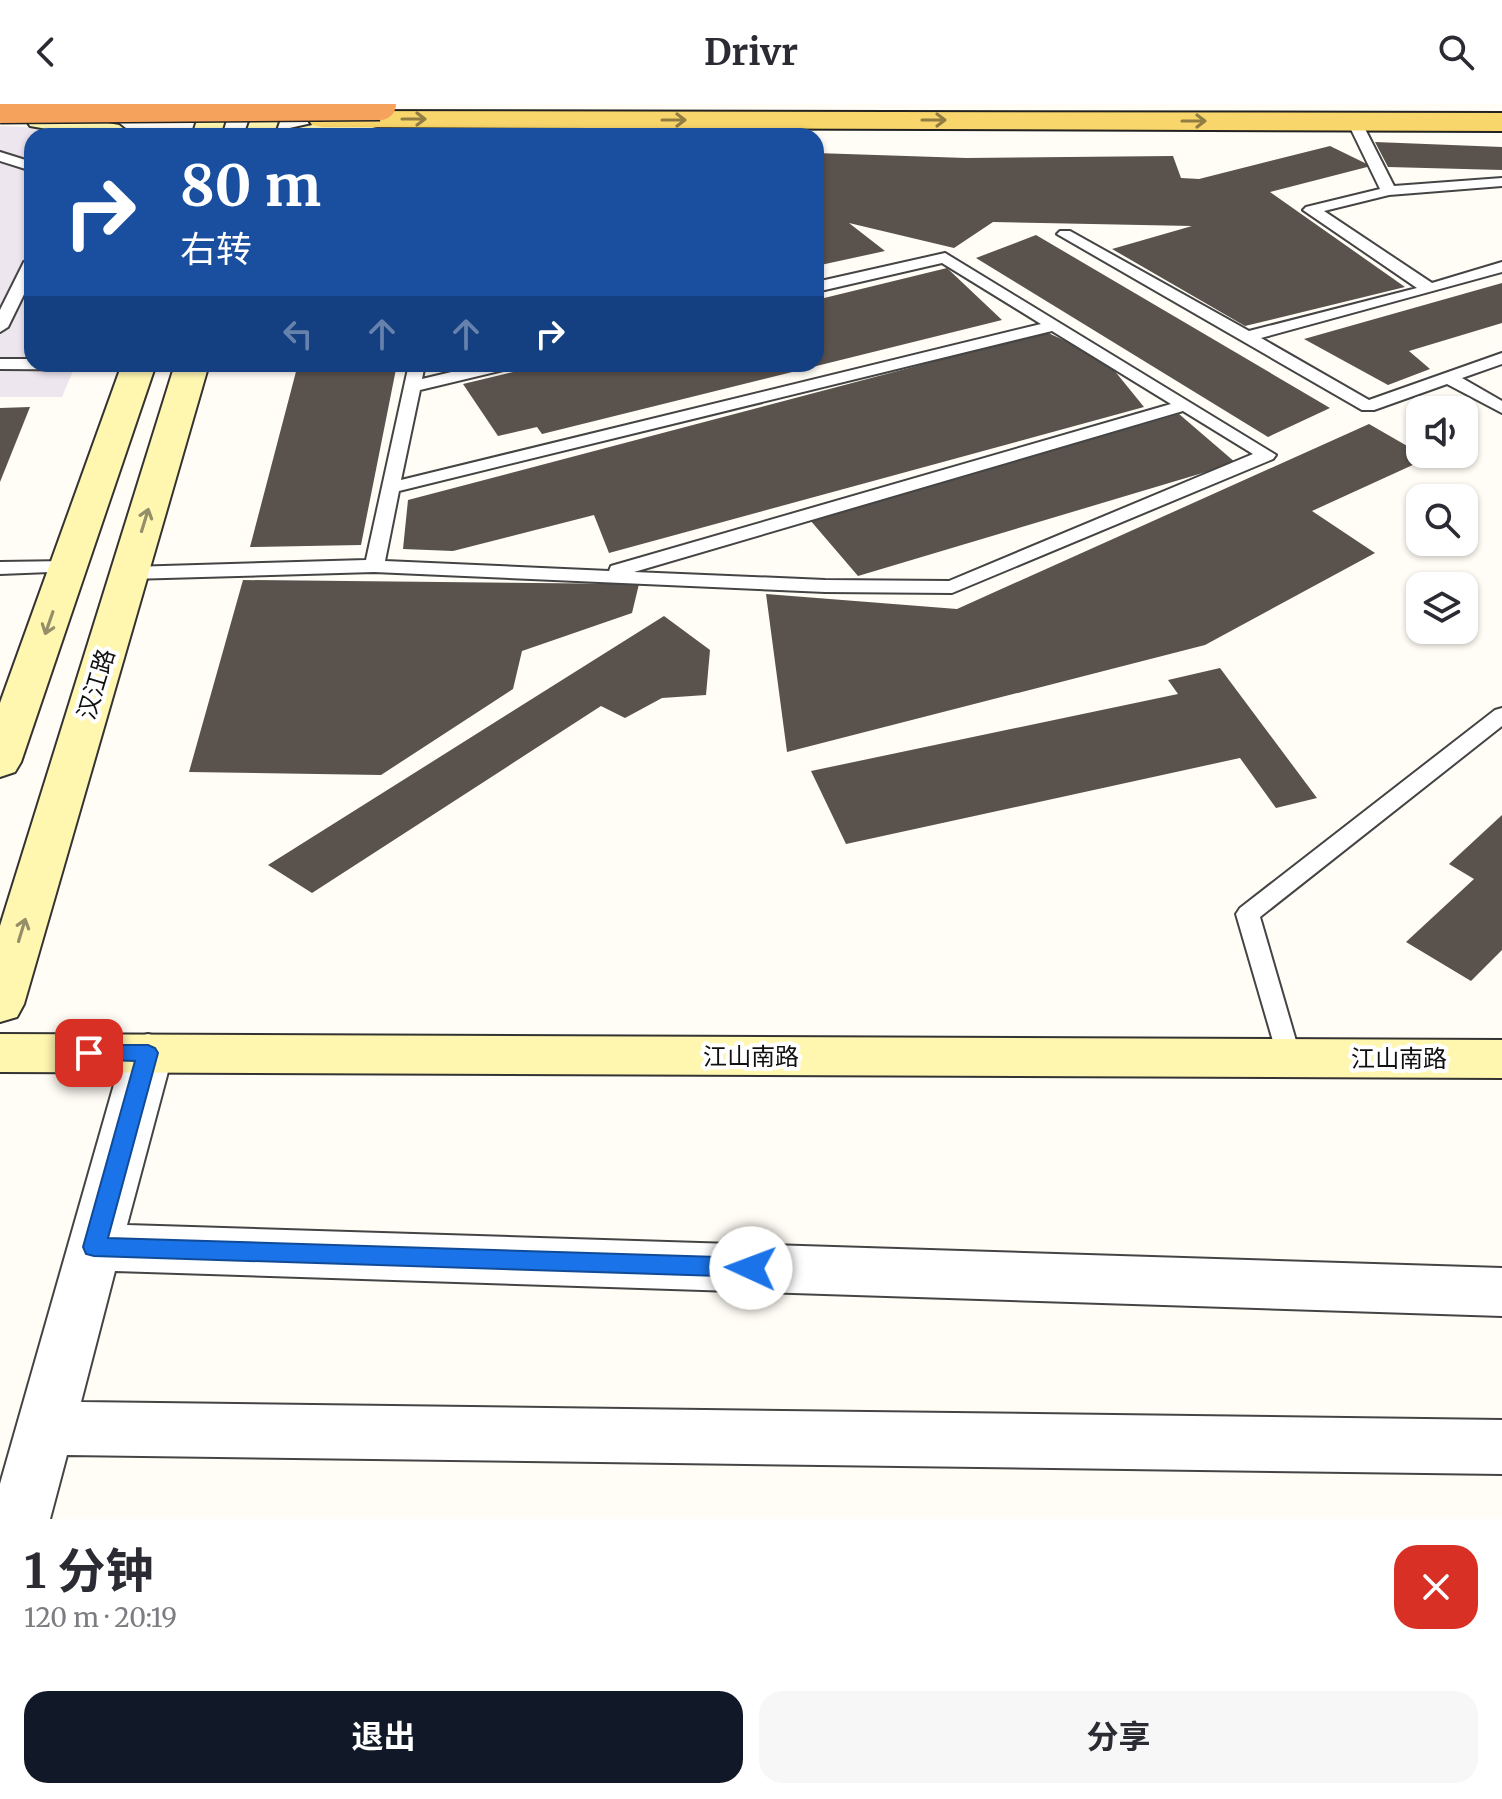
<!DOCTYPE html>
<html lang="zh">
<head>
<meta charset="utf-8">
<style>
	:root { --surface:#fff; --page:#f7f7f7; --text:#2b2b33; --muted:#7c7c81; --accent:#111827 }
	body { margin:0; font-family:Merriweather,"Noto Sans SC",serif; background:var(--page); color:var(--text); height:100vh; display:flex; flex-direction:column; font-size:30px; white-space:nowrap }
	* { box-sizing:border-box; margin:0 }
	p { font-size:26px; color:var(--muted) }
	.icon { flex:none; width:44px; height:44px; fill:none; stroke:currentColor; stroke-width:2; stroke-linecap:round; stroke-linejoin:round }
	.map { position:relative; height:1415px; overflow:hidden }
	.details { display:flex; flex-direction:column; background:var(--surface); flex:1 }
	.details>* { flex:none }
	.top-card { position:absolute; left:24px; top:24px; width:800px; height:244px; border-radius:24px; box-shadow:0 2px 6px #0004; background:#1a4fa0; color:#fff; overflow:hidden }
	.tools { position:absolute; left:1406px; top:292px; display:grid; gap:16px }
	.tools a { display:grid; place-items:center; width:72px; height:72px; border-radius:16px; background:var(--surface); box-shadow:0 2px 6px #0004; font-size:40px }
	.pin { position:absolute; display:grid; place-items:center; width:68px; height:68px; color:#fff; margin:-34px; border-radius:16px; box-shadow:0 4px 12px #0006 }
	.me { position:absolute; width:88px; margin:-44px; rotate:272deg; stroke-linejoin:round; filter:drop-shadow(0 0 6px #0008) }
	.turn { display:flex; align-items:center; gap:28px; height:168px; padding:0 24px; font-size:36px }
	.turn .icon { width:104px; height:104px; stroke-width:2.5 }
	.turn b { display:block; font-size:56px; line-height:68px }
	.lanes { display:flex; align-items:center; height:76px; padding:0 24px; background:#0003; justify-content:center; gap:40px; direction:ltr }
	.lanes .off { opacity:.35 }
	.round { display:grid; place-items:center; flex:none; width:84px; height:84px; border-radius:24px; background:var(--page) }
	.headline { display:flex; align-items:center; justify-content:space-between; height:136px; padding:0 24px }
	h1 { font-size:48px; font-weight:700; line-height:60px }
	.cta { display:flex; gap:16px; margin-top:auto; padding:16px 24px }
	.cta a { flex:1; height:92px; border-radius:24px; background:var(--accent); color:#fff; font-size:32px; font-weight:700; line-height:92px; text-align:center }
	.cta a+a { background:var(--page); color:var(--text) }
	header { display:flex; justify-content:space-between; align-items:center; height:104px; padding:0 24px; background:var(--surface); font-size:36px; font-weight:700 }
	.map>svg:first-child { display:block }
	.industrial { fill:#eee6ef }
	.building { fill:#5a524d }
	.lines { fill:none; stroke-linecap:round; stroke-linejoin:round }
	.lane-casing { stroke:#444; stroke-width:4 }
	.street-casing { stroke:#444; stroke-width:4 }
	.secondary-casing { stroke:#333; stroke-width:4 }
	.primary-casing { stroke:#222; stroke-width:4 }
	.lane { fill:#fff; fill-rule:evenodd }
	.street { fill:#fff; fill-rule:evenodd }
	.secondary { fill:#fff6b0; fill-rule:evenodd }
	.primary { fill:#f9d66b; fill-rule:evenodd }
	.highway-bridge-casing { stroke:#222; stroke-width:35; stroke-linecap:butt }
	.highway-bridge { stroke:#f5a25d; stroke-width:32 }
	.oneway { stroke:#917d42 }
	.oneway2 { stroke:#948f68 }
	.route { fill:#1a73e8; stroke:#114b97; stroke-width:2 }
	.labels { text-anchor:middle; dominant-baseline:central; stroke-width:8; stroke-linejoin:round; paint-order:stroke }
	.street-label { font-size:24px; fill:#111; stroke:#fff }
</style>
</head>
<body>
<header><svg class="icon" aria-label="back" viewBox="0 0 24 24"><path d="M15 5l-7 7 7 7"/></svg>Drivr<svg class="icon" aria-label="search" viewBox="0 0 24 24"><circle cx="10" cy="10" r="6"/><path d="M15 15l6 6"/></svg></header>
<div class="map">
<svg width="1502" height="1415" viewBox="0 0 1502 1415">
	<rect width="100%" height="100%" fill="#fffdf5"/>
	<!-- industrial -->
	<path class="industrial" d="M0 22 54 24 85 32H32V260H76L62 293H0Z"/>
	<!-- building -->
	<path class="building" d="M1375 38 1502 43V66L1388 63Z
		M1330 42 1371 62 1270 88 1405 183 1245 222 1112 145 1192 122 993 118 954 144 849 119 885 147 816 162V49L966 54 1173 52 1181 74 1199 75Z
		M1036 131 1330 304 1268 333 976 154Z
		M947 164 1002 216 542 330 537 323 498 332 463 280 546 260H816V196Z
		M1502 179V219L1409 247 1430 265 1388 281 1304 235Z
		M1046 228 1105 255 1144 303 609 449 594 411 453 447 403 445 408 396Z
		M298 260H397L361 441 250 443Z
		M30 303 0 378V304Z
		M1179 310 1236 359 858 472 810 416Z
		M1369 320 1428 354 1312 407 1375 449 1205 541 787 648 766 490 957 505Z
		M243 476 639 480 632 509 522 547 513 585 381 671 189 668Z
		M664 512 710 546 706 591 662 594 625 614 601 602 312 789 268 761Z
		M1220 564 1317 694 1276 704 1240 654 846 740 811 667 1178 590 1168 576Z
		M1502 711V846L1471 877 1406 838 1474 775 1449 760Z"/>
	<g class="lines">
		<defs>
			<path id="lane" d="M1354 13 1361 17 1394 82 1502 74V82L1389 91 1324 107 1432 179 1502 158V168L1261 234 1369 296 1502 249V260L1462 274 1502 297V309L1447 280 1374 306H1362L1057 130 1060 127H1070L1249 227 1417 184 1303 106 1306 103 1380 85 1347 17Z
				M0 48 32 58V67L0 57Z
				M945 149 1276 351 1273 355 952 489 825 488 374 468 130 475 120 469 130 463 366 456 409 260H425L422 275 485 260H514L512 264 420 286 401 376 1041 220 942 159 816 188V178ZM1052 227 1171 300 611 462 609 467 385 457 399 387ZM1183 307 1253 350 949 477 825 476 634 468Z
				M32 153V174L8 223 0 228V206L24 158Z
				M0 255H32V260L147 261 139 266 0 265Z
				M68 457 78 463 75 467 0 470V458Z
				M1502 604V622L1260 813 1301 954 1298 961 1289 964 1280 961 1236 810 1240 804 1495 606Z"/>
			<path id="street" d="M148 930 165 935 173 949 127 1121 1502 1164V1212L115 1167 81 1298 1502 1316V1370L67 1351 50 1415H0V1380L123 949 131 935Z"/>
			<path id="secondary" d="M202 0H230L220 32H192Z
				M256 0H284L273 32H245Z
				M40 7 119 21 133 32H87L30 22 26 16 30 10Z
				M375 7 385 9 389 15 385 21 338 32H286L290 26Z
				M122 260H156L21 658 15 668 0 673V599Z
				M175 260H209L24 900 17 913 0 918V822Z
				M0 930 1502 936V974L0 968Z"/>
			<path id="primary" d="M322 7 1502 9V27L322 23 312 21 308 15 312 9Z"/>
		</defs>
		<!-- lane casing -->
		<use href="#lane" class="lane-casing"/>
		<!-- street casing -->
		<use href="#street" class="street-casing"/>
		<!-- secondary casing -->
		<use href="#secondary" class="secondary-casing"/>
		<!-- primary casing -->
		<use href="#primary" class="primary-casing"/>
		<!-- lane -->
		<use href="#lane" class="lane"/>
		<!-- street -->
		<use href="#street" class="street"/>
		<!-- secondary -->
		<use href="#secondary" class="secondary"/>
		<!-- primary -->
		<use href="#primary" class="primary"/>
		<defs>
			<path id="highway-bridge" d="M0 3 380 0"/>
		</defs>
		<!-- highway-bridge casing -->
		<use href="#highway-bridge" class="highway-bridge-casing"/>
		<!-- highway-bridge -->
		<use href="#highway-bridge" class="highway-bridge"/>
	</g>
	<!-- one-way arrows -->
	<defs><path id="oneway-shaft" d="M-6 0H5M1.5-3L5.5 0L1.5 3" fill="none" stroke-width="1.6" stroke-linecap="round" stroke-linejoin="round" transform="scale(2)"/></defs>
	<g class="oneway">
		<use href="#oneway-shaft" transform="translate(414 15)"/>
		<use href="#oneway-shaft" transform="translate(674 16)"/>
		<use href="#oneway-shaft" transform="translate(934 16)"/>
		<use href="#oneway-shaft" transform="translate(1194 17)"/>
	</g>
	<g class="oneway2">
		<use href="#oneway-shaft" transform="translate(145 416) rotate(-73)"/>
		<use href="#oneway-shaft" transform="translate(49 519) rotate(109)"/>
		<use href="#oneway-shaft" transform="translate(22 826) rotate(-73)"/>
	</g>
	<!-- route -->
	<path class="route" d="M89 941H148L155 944 158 949 108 1134 751 1154 759 1157 762 1164 759 1171 751 1173 94 1152 86 1150 83 1143 135 957 81 955 78 949 81 943Z"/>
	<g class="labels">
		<!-- street labels -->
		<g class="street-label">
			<text transform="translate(96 580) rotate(-73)">汉江路</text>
			<text x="751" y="952">江山南路</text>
			<text x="1399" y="954">江山南路</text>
		</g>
	</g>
</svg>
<div class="tools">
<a><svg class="icon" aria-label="sound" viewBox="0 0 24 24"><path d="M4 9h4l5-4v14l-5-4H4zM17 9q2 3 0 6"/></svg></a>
<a><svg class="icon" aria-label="search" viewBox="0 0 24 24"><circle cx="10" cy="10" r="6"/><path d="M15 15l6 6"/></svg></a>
<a><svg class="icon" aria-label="layers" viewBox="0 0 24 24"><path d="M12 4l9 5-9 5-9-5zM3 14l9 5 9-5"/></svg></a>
</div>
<div class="pin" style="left:89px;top:949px;background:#d93025"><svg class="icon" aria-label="arrive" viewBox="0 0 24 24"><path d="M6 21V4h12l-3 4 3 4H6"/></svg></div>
<svg class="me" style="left:751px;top:1164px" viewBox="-20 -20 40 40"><circle r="19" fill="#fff"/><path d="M0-13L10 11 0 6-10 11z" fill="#1a73e8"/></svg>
<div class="top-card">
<div class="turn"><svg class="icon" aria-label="right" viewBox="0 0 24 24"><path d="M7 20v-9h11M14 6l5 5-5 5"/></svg><div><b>80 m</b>右转</div></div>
<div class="lanes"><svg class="icon off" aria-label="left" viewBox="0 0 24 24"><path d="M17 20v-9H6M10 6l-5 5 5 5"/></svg><svg class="icon off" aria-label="ahead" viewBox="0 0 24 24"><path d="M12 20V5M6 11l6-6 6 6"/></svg><svg class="icon off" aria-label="ahead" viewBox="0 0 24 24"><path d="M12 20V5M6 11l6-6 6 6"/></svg><svg class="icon" aria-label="right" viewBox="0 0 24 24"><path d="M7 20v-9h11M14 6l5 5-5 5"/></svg></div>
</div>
</div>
<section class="details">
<div class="headline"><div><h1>1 分钟</h1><p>120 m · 20:19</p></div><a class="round" style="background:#d93025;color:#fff"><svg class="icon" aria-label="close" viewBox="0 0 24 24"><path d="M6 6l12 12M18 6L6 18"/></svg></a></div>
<div class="cta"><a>退出</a><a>分享</a></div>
</section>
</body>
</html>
